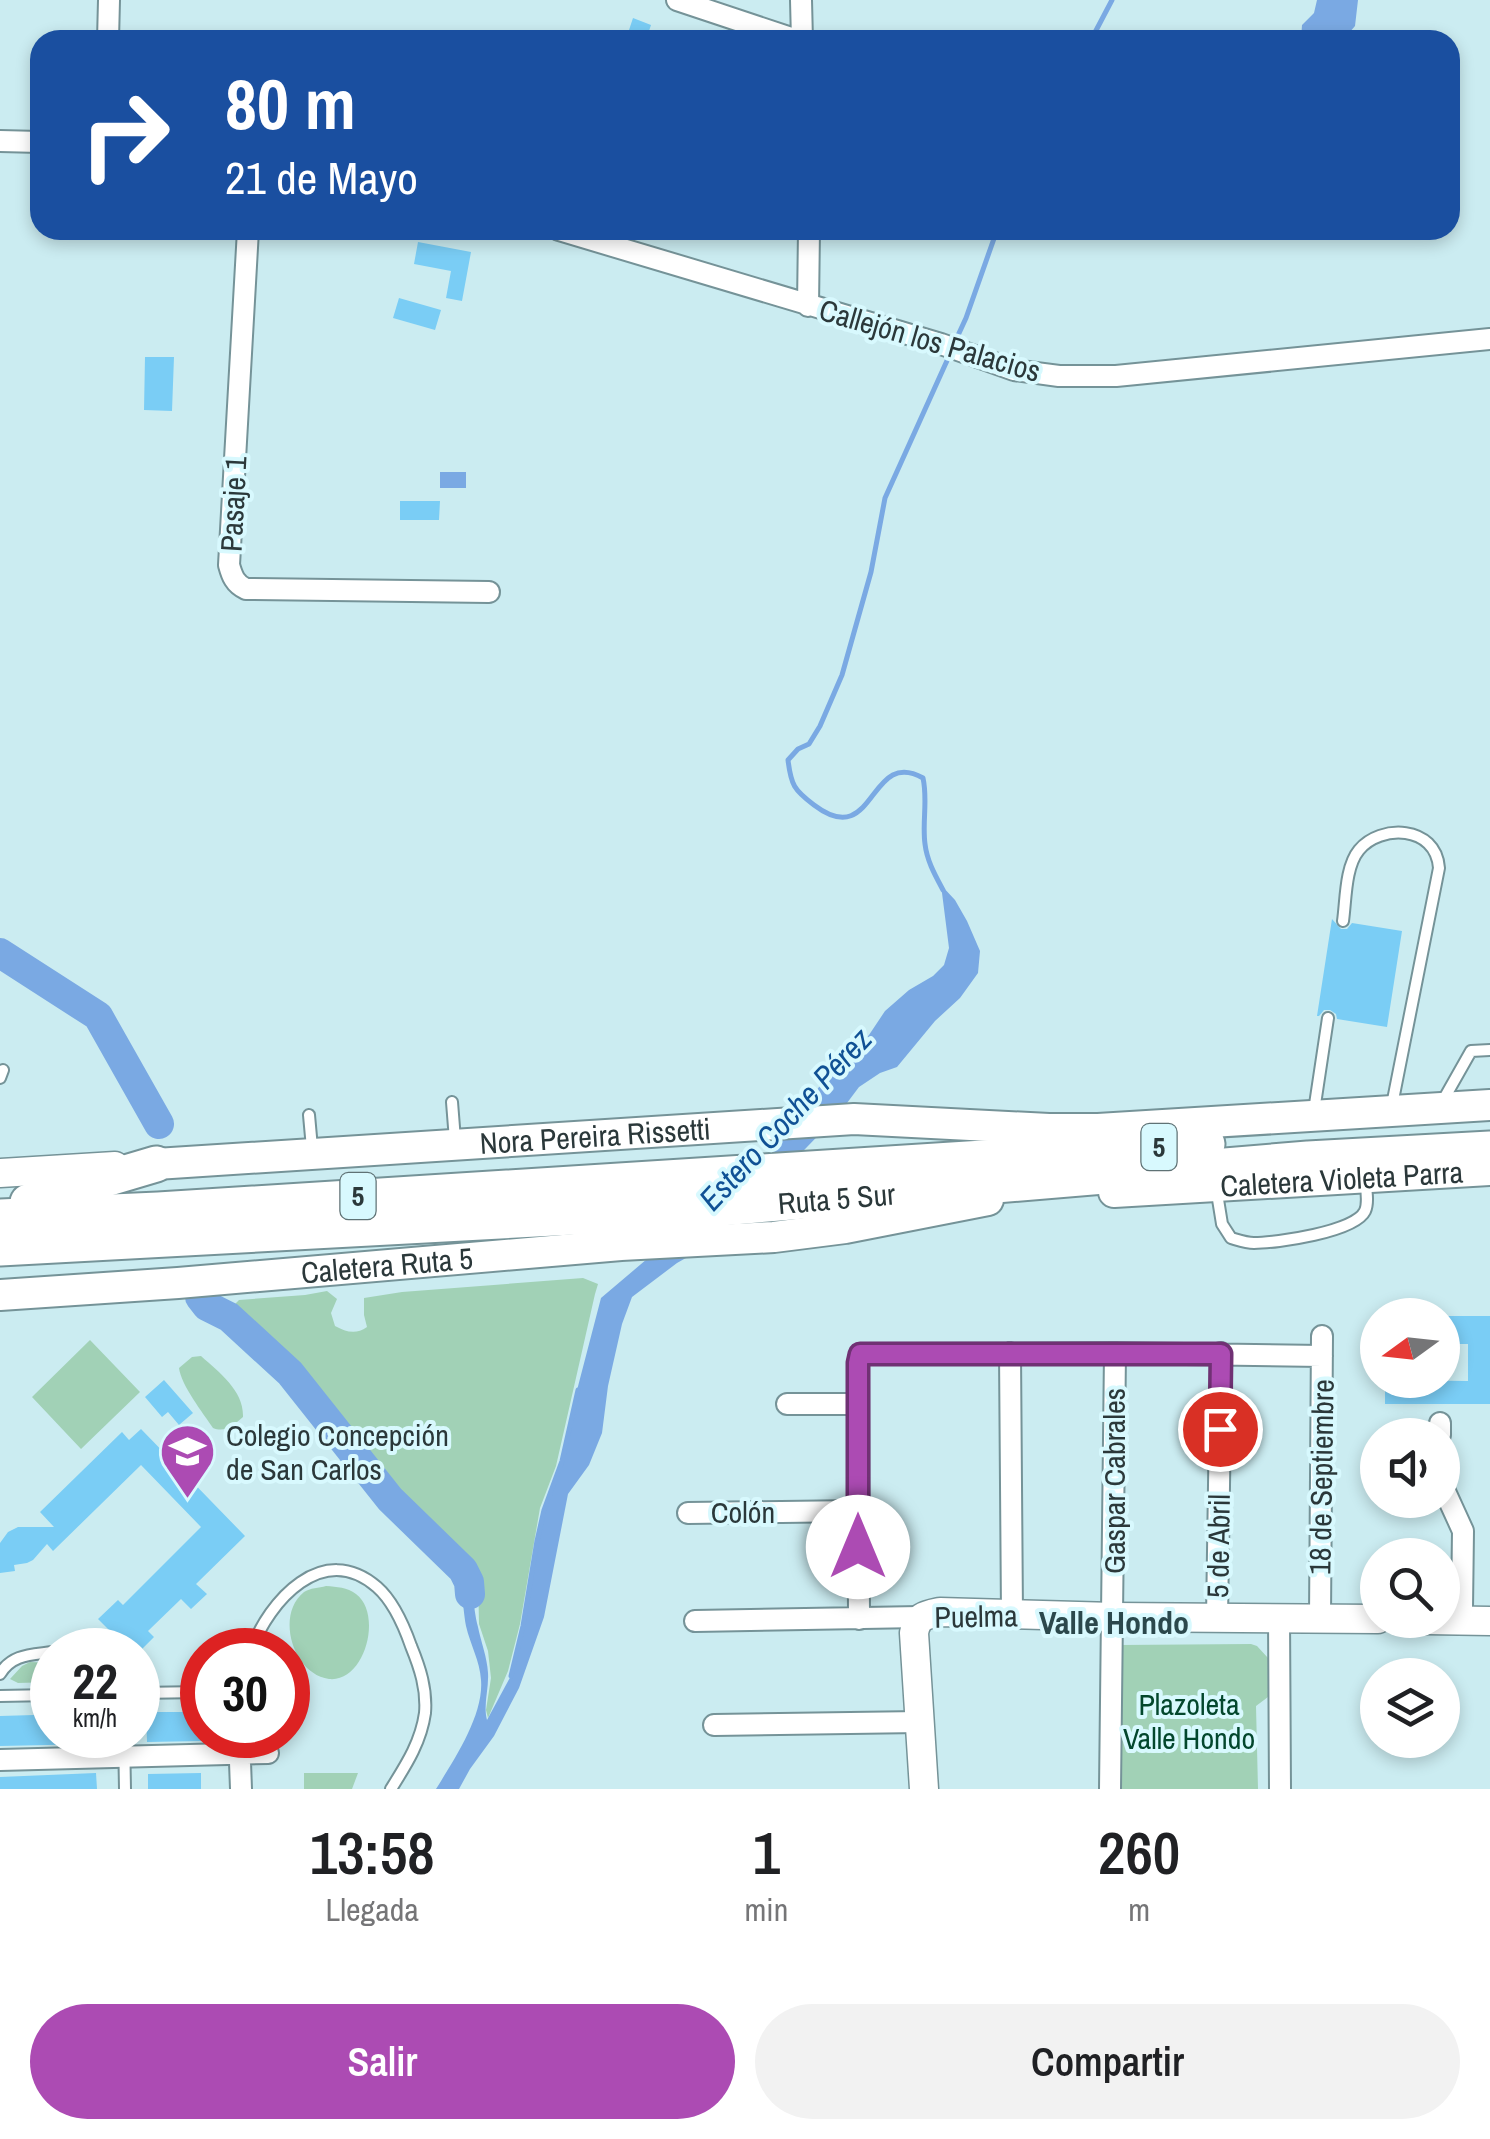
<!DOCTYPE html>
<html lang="es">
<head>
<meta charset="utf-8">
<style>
	:root { --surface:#fff; --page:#f2f2f2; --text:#202124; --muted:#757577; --accent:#ac4bb3 }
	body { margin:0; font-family:"Archivo Narrow",sans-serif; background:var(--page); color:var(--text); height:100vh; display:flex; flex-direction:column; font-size:38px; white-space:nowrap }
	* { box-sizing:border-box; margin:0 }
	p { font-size:32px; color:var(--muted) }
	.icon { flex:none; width:55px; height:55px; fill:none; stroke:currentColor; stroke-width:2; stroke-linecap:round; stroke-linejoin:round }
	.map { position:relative; height:1789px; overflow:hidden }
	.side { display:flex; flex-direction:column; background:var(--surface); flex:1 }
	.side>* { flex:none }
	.guide { position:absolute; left:30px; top:30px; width:1430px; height:210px; border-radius:30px; box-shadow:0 5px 15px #0003; background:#1a4fa0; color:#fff; overflow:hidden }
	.needle { width:65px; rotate:255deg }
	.tools { position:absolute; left:1360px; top:1298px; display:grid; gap:20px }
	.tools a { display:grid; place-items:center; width:100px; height:100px; border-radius:50%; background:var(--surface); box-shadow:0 5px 15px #0003; font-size:50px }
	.speed { position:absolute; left:30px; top:1628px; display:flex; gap:20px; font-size:50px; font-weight:700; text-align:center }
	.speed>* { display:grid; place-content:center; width:130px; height:130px; border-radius:50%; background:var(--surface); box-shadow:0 5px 15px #0003; line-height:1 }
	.speed small { font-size:25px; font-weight:400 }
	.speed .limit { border:15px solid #d22; background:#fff; color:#111 }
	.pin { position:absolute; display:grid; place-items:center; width:85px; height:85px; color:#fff; margin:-42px; border:5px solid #fff; border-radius:50%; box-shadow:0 2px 10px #0007 }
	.me { position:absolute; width:110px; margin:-55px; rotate:0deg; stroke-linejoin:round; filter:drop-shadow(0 0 8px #0008) }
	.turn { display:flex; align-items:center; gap:35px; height:210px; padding:0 30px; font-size:45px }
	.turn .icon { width:130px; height:130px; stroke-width:2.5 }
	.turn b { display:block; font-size:70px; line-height:85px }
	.eta { display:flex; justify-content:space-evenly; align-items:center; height:170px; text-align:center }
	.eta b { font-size:60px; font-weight:600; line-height:70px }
	.cta { display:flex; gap:20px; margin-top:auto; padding:20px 30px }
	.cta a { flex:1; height:115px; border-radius:60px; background:var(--accent); color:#fff; font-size:40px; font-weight:600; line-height:115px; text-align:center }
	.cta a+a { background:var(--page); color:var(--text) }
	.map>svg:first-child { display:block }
	.green { fill:#a1d1b6 }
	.water { fill:#7aa9e3 }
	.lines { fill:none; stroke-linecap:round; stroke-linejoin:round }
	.stream { stroke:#7aa9e3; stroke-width:5 }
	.river { stroke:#7aa9e3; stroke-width:30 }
	.building { fill:#7acdf5 }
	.lane-casing { stroke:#759398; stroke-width:14 }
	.street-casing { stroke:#759398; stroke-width:24 }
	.secondary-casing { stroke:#759398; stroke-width:31 }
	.primary-casing { stroke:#759398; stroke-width:34 }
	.highway-casing { stroke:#759398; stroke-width:39 }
	.lane { stroke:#fff; stroke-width:10 }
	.street { stroke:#fff; stroke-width:20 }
	.secondary { stroke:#fff; stroke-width:28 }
	.primary { stroke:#fff; stroke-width:30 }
	.highway { stroke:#fff; stroke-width:35 }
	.route-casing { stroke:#703174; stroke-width:25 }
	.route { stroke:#ac4bb3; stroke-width:18 }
	.labels { text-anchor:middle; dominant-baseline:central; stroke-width:8; stroke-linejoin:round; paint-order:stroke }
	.shield { fill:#d8f9fe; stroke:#5f7275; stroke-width:2.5 }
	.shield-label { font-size:28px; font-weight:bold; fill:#2b383a }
	.street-label { font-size:30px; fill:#2b383a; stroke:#d8f9fe }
	.poi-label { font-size:30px; fill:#2b383a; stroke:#d8f9fe; text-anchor:start }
	.park-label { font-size:30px; fill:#03472d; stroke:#d8f9fe }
	.water-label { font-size:32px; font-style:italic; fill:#105195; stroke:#d8f9fe }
	.neighbourhood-label { font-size:32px; font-weight:bold; fill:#2b484c; stroke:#d8f9fe }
</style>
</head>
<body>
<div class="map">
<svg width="1490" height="1789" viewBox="0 0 1490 1789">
	<rect width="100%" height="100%" fill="#cbecf1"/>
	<!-- green -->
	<path class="green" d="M583 1278 598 1284 595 1294 556 1466 540 1508 520 1624 508 1671 488 1718 486 1710 491 1678 488 1651 479 1624 478 1574 468 1558 396 1489 298 1364 233 1306 239 1300 305 1295 327 1291 337 1299 331 1313 335 1326C346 1332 356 1335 367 1327L364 1315V1298L402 1292Z
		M90 1340 140 1392 81 1449 32 1397Z
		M201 1356C220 1373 244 1391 243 1417 234 1425 225 1433 213 1428 203 1413 181 1385 179 1368L192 1357Z
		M326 1586C337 1587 347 1587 356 1594 383 1614 365 1683 329 1679 293 1674 275 1615 304 1592 310 1588 319 1588 326 1586Z
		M1251 1644 1257 1646 1268 1658V1697L1256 1706 1258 1789H1119L1120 1645Z
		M30 1662 52 1663V1682L18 1683 10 1679 22 1666Z
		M304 1773H358L352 1789H304Z"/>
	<!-- water -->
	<path class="water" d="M1317 0H1358L1355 26 1343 40H1301L1302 25 1314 13Z
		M440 472H466V488H440Z
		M941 885 955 900 967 921 980 951 978 973 960 998 935 1021 897 1067 880 1073 859 1087 838 1115 716 1241 677 1263 632 1297 622 1324 608 1386 602 1433 589 1465 568 1494 544 1617 519 1688 494 1736 470 1769 459 1789H436C454 1760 484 1715 481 1680 480 1661 470 1644 466 1626 462 1603 464 1584 447 1567L453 1560 464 1565C475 1587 472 1604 478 1627 481 1642 487 1657 488 1673 489 1689 483 1705 487 1720L513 1672 523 1626 537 1541 544 1510 562 1461 576 1394 601 1298 765 1159 822 1083 869 1035 885 1011 909 990 933 976 944 965 949 948Z"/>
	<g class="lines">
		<!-- stream -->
		<path class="stream" d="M1091 40 1112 0
			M954 344 966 318 997 230
			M943 890C935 875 927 861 925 844 922 822 928 800 923 778 868 747 876 852 814 805 794 790 791 785 788 760L798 749 809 744 820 726 842 675 871 572 885 498 950 354
			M511 1676 523 1626 537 1541 544 1510 562 1461 578 1390"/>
		<!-- river -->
		<path class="river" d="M0 953 98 1016 159 1124
			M200 1297 207 1306 229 1317 290 1373 390 1499 463 1570 469 1582 470 1594"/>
	</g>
	<!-- building -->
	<path class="building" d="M633 18 651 25 646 40 627 36Z
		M418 242 471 252 462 301 446 298 451 271 414 264Z
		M399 298 441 310 435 330 393 318Z
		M145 357H174L172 411 144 410Z
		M400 501H440L439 520H400Z
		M1332 919 1341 929H1347L1352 923 1402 931 1387 1027 1337 1019 1336 1014 1330 1010H1324L1319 1016H1317Z
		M1442 1316H1490V1404H1385V1380L1468 1381V1344H1442Z
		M164 1380 193 1413 179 1425 168 1412 162 1417 145 1397Z
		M141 1429 245 1536 196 1584 207 1594 191 1609 181 1599 148 1631 154 1637 141 1650H129L98 1619 118 1600 123 1605 201 1527 141 1465 53 1551 47 1544 33 1560 27 1563 14 1565 15 1571 0 1573V1543L8 1532 18 1527H54L40 1512 122 1432 129 1440Z
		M146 1712H202V1741L147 1742Z
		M34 1715H52V1735H95V1744L0 1746V1716Z
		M96 1773 97 1789H0V1777Z
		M201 1773V1789H148V1774Z"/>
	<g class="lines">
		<defs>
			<path id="lane" d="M1343 921C1346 900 1345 867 1359 850 1380 824 1436 825 1439 868L1392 1105
				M0 1078 3 1070
				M452 1102 455 1140
				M1441 1104 1471 1051 1490 1050
				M1314 1111 1328 1018
				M309 1115 312 1148
				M1216 1187 1222 1224 1231 1238C1238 1240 1246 1243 1254 1243 1276 1243 1355 1232 1365 1211 1369 1202 1366 1189 1365 1179
				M251 1650C269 1601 323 1540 377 1587 393 1601 404 1626 411 1646 420 1668 427 1689 425 1713 421 1742 406 1765 391 1789
				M0 1674C12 1654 31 1655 52 1652
				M138 1693 202 1692
				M0 1696 52 1695
				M124 1735 125 1789"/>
			<path id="street" d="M677 0 797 40
				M801 0 802 40
				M108 40 109 0
				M0 141 40 142
				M248 230 229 565C232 576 235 584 246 589L489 592
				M559 230 941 344 1014 370 1059 376H1116L1490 339
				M808 306 809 230
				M1010 1353 1012 1615
				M787 1404H858
				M1440 1435V1423
				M1442 1485 1463 1531 1462 1608 1463 1621
				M688 1513 858 1511
				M1279 1617 1280 1789
				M1217 1618 1221 1353
				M1320 1618 1322 1336
				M859 1619 858 1363 861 1354 1115 1353 1322 1356
				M695 1621 920 1617
				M714 1725 920 1722
				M239 1735 241 1789
				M0 1760 268 1753
				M1110 1789 1115 1353"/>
			<path id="secondary" d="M0 1173 115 1166
				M1426 1620 1490 1621
				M924 1789 914 1633C917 1616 925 1615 940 1612L1114 1617 1378 1619"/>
			<g id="primary">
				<path id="s1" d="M156 1164 854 1119 1049 1129H1098L1490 1105"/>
				<path id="s2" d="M1114 1192 1490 1170"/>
				<path id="s3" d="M0 1295 178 1283 621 1245 774 1237 845 1228 988 1200"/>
			</g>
			<g id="highway">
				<path d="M28 1202 156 1164"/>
				<path d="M0 1217 158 1210 1207 1144"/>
				<path id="s4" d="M0 1248 684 1211 1308 1159 1490 1149"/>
			</g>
		</defs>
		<!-- lane casing -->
		<use href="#lane" class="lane-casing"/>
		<!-- street casing -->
		<use href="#street" class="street-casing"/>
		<!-- secondary casing -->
		<use href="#secondary" class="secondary-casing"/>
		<!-- primary casing -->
		<use href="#primary" class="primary-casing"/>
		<!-- highway casing -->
		<use href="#highway" class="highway-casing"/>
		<!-- lane -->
		<use href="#lane" class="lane"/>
		<!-- street -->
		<use href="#street" class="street"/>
		<!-- secondary -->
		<use href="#secondary" class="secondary"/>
		<!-- primary -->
		<use href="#primary" class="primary"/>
		<!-- highway -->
		<use href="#highway" class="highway"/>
	</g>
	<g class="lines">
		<defs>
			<path id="route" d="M858 1547V1363L860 1354H1221L1220 1429"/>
		</defs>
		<!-- route casing -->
		<use href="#route" class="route-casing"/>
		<!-- route -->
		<use href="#route" class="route"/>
	</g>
	<!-- icons -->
	<defs>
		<symbol id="school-pin" viewBox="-11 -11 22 30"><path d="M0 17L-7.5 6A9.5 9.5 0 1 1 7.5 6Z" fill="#ac4bb3" stroke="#d8f9fe"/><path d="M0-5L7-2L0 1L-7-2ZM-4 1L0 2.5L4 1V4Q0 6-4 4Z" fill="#fff"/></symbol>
	</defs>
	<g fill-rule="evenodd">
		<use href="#school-pin" x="156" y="1420" width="63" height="86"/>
	</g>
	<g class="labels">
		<!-- shield labels -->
		<g class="shield">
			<rect x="1141.5" y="1124" width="35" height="46" rx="8"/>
			<rect x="340.5" y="1173" width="35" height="46" rx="8"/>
		</g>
		<g class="shield-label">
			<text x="1159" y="1147">5</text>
			<text x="358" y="1196">5</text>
		</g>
		<!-- street labels -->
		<g class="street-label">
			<text transform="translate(930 340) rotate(16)">Callejón los Palacios</text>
			<text transform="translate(233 504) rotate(-87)">Pasaje 1</text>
			<text stroke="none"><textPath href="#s1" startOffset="440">Nora Pereira Rissetti</textPath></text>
			<text stroke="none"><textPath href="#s2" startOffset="228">Caletera Violeta Parra</textPath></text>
			<text stroke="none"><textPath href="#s4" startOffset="838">Ruta 5 Sur</textPath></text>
			<text stroke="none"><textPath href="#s3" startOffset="388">Caletera Ruta 5</textPath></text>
			<text transform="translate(1321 1477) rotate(-89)">18 de Septiembre</text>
			<text transform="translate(1114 1481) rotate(-90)">Gaspar Cabrales</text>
			<text x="743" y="1512">Colón</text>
			<text transform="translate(1218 1546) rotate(-89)">5 de Abril</text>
			<text transform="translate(976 1616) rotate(-1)">Puelma</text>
		</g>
		<!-- poi labels -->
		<g class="poi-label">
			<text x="226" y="1435">Colegio Concepción<tspan x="226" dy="34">de San Carlos</tspan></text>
		</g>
		<!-- park labels -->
		<g class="park-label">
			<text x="1189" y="1704">Plazoleta<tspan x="1189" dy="34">Valle Hondo</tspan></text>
		</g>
		<!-- water labels -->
		<g class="water-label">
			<text transform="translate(785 1119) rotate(-47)">Estero Coche Pérez</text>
		</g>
		<!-- neighbourhood labels -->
		<g class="neighbourhood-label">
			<text x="1114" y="1622">Valle Hondo</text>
		</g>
	</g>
</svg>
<div class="tools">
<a><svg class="needle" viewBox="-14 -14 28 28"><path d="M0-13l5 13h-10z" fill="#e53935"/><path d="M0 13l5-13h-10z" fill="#757577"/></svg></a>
<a><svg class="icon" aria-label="sound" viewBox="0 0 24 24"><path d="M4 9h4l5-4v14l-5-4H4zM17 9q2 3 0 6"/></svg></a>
<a><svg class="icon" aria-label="search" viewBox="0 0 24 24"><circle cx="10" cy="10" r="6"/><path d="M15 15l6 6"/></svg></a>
<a><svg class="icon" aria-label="layers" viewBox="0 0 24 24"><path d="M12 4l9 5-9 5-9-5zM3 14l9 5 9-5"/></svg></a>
</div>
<div class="speed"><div>22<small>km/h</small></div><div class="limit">30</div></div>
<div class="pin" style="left:1220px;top:1429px;background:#d93025"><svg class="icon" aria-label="arrive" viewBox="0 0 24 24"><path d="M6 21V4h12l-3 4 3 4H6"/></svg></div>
<svg class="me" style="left:858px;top:1547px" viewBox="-20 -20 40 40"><circle r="19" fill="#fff"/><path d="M0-13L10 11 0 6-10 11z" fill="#ac4bb3"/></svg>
<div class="guide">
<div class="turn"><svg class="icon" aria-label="right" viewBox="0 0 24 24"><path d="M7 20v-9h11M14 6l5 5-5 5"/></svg><div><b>80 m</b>21 de Mayo</div></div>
</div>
</div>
<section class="side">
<div class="eta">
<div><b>13:58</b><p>Llegada</p></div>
<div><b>1</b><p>min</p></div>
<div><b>260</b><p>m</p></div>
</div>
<div class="cta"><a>Salir</a><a>Compartir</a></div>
</section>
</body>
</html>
